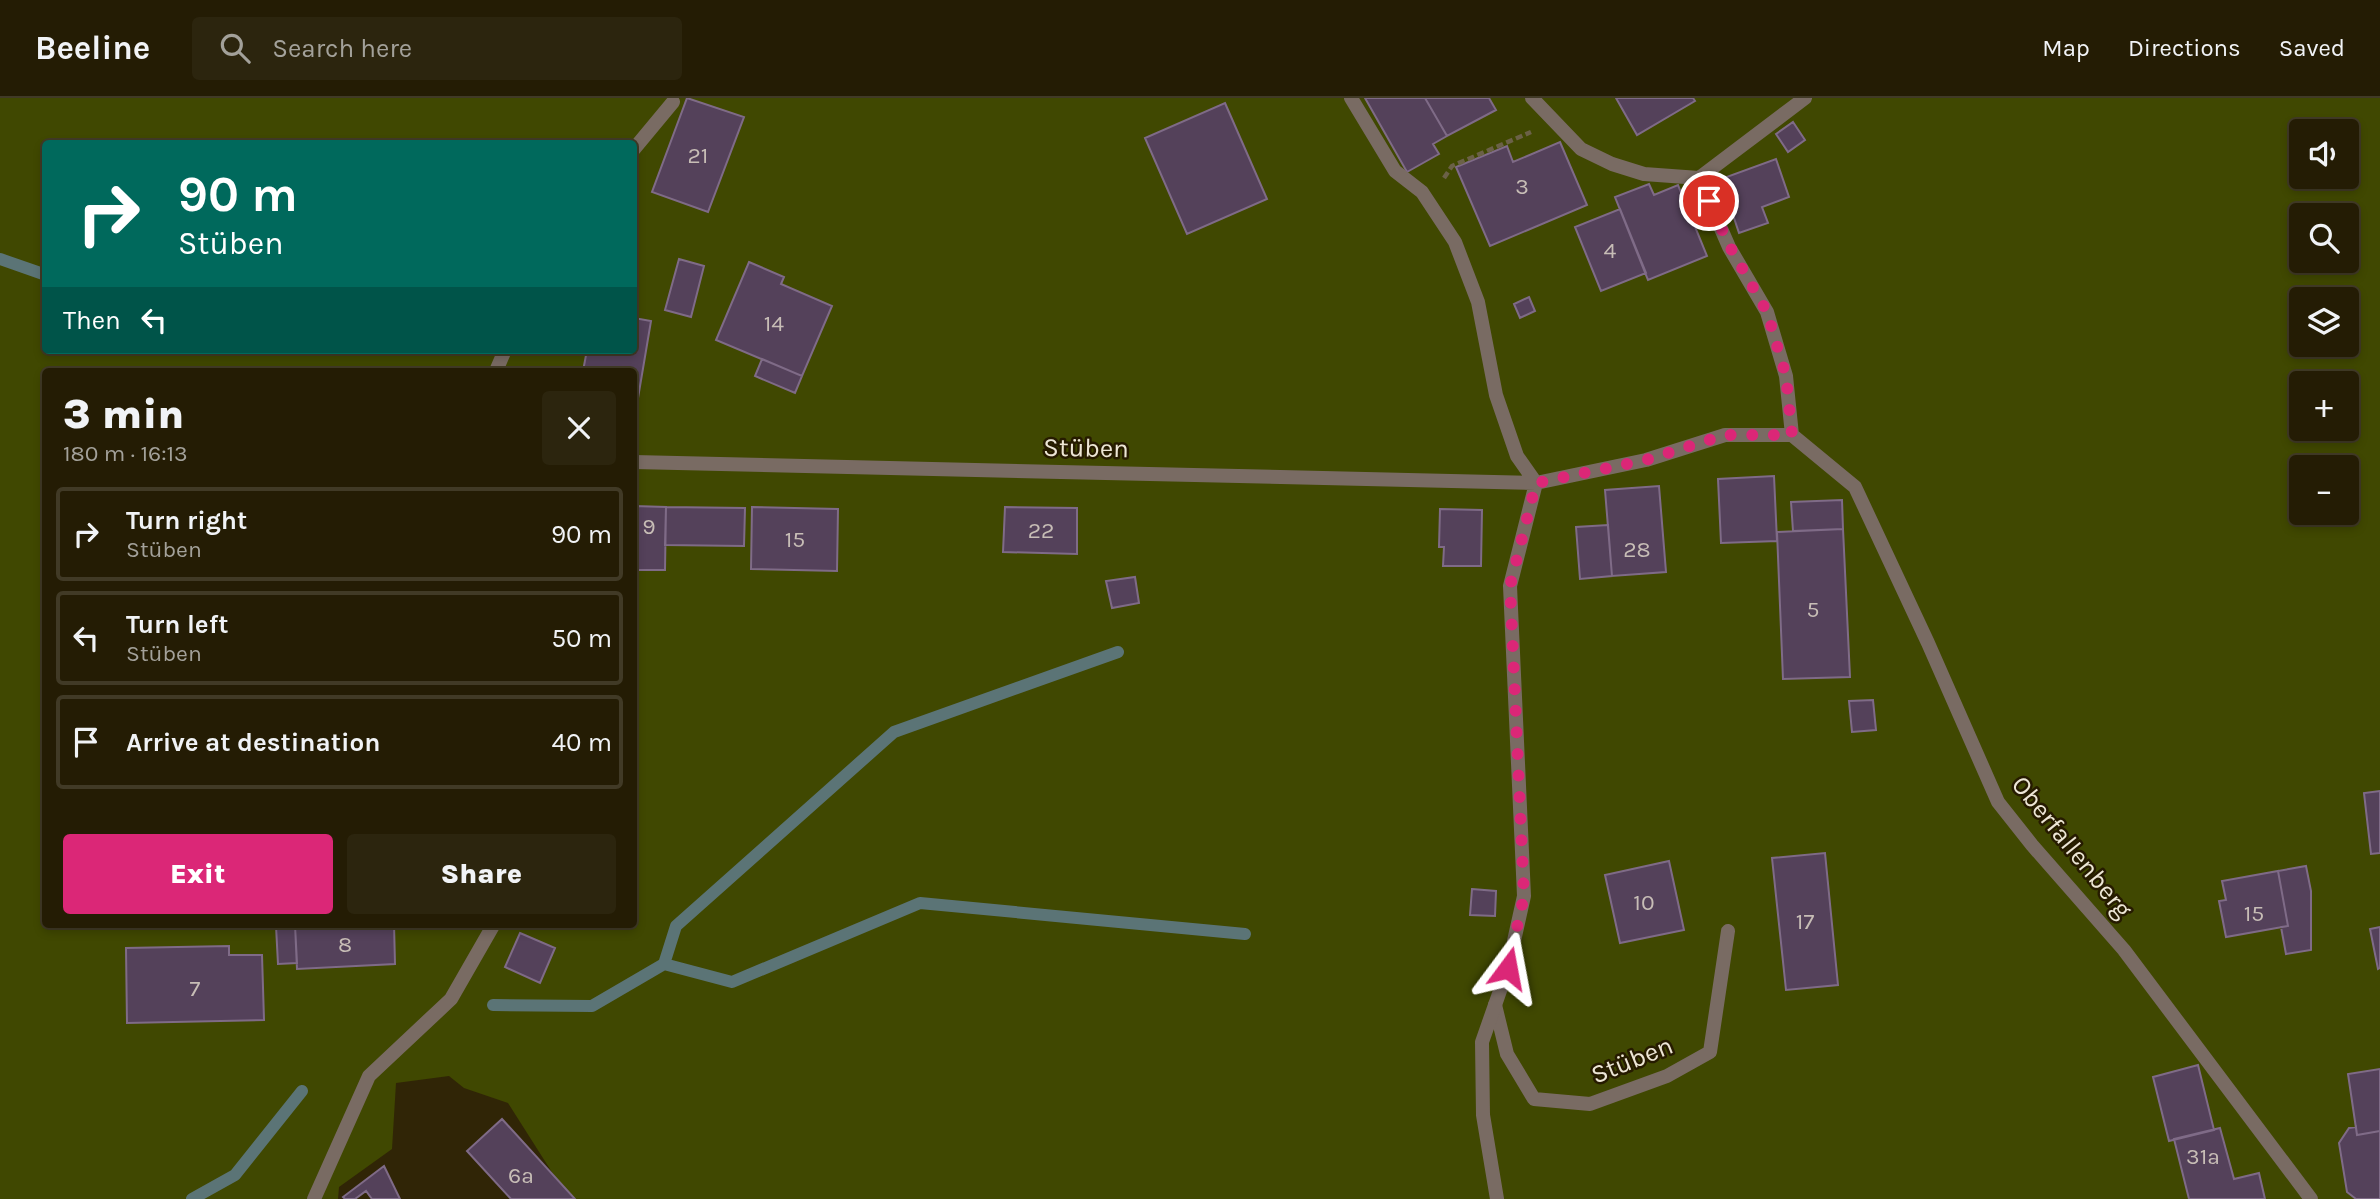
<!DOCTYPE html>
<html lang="en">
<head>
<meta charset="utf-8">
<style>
	:root { --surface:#241c04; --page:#2c250e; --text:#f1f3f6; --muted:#a3a19a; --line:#413a26; --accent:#db2777 }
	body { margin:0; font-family:Karla,sans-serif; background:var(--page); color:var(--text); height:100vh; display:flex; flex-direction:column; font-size:26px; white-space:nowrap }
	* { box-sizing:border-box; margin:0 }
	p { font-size:23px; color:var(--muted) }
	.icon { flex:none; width:38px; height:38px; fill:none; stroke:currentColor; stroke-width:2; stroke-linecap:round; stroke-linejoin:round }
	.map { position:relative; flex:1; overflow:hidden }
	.drawer { position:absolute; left:42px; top:270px; width:595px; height:560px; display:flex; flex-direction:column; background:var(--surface); border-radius:7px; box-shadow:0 4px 10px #0003,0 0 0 2px var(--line) }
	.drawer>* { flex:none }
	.hud { position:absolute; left:42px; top:42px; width:595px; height:214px; border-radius:7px; box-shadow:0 4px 10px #0003,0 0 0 2px var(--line); background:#00695c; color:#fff; overflow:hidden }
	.fabs { position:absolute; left:2289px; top:21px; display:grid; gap:14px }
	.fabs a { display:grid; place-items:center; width:70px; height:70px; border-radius:7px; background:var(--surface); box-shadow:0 4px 10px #0003,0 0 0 2px var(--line); font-size:35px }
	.pin { position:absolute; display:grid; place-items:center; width:60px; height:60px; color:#fff; margin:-30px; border:4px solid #fff; border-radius:50%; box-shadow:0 2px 7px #0007 }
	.me { position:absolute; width:77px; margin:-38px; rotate:13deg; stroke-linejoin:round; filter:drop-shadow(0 0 5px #0008) }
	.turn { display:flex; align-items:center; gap:24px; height:147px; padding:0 21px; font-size:32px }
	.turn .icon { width:91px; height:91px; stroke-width:2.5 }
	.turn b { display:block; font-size:49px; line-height:60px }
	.then { display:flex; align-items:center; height:66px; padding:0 21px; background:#0003; gap:14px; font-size:26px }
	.round { display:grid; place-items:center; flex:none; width:74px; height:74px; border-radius:7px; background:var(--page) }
	.head { display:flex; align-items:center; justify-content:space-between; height:119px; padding:0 21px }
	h1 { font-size:42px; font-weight:800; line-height:52px }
	.button { display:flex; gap:14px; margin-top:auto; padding:14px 21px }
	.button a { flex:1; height:80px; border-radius:7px; background:var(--accent); color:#fff; font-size:28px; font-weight:800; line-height:80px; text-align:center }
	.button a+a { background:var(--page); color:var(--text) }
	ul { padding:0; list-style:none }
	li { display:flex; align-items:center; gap:21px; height:94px; margin:0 14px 10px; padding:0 7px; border:4px solid var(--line); border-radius:7px }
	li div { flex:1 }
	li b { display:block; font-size:26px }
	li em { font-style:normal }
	header { display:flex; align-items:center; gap:42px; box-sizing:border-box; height:98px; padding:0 35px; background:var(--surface); border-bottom:2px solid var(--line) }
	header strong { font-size:33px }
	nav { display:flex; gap:38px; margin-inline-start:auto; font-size:24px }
	.search { width:490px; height:63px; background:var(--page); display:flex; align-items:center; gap:18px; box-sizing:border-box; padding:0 24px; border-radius:7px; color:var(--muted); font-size:26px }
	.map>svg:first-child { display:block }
	.green { fill:#404801; fill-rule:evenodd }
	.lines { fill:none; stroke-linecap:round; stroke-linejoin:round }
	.stream { stroke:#5b7476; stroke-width:12 }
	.building { fill:#54415a; stroke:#7f6b87; stroke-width:2 }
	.path { stroke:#6b6147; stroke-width:4.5; stroke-dasharray:7 3.5; stroke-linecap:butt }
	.service { stroke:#796b63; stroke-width:14 }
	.minor { stroke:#796b63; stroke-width:14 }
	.route { stroke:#db2777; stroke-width:12; stroke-dasharray:0 21.6 }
	.labels { text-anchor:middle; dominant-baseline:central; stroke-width:5; stroke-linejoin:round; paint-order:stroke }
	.number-label { font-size:23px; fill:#c7bdb6 }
	.street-label { font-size:26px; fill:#ede6d5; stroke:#261b00 }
</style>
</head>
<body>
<header>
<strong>Beeline</strong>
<div class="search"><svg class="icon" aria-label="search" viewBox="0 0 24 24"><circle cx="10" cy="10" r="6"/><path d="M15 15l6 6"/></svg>Search here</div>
<nav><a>Map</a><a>Directions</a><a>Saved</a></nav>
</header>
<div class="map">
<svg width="2380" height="1101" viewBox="0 0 2380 1101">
	<rect width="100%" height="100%" fill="#302506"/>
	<!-- green -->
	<path class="green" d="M0 0H2380V1101H569L508 1005 464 990 449 978 396 985 392 1051 339 1089 338 1101H0ZM2301 33H2347V79H2301ZM46 46H634V252H46ZM2301 117H2347V163H2301ZM2301 201H2347V247H2301ZM46 273H634V826H46ZM2301 285H2347V331H2301ZM2301 369H2347V415H2301Z"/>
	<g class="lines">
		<!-- stream -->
		<path class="stream" d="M0 161 46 177
			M664 866 732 884 920 805 1245 836
			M493 907 592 908 664 866 676 828 894 634 1118 554
			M192 1101 235 1077 302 993"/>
	</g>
	<!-- building -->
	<path class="building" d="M687 0 744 19 708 114 652 94Z
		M1365 0H1425L1447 38 1433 46 1439 56 1407 74Z
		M1425 0H1489L1496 12 1447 38Z
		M1616 0H1693L1695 3 1637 37Z
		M1225 5 1267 101 1187 136 1145 40Z
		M1793 24 1805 42 1788 54 1776 36Z
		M1560 44 1587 107 1490 148 1456 69 1507 48 1513 64Z
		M1776 61 1789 99 1762 109 1768 125 1739 135 1721 81Z
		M1649 86 1654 97 1678 87 1707 158 1648 182 1615 99Z
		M1620 111 1646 175 1601 193 1575 129Z
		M679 161 704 168 691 219 665 212Z
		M749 164 784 179 781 186 832 208 802 278 716 242Z
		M1529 199 1535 213 1520 220 1514 206Z
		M634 220 651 223 636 312 634 311V273H583L587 252H634Z
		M762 261 802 278 795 295 755 278Z
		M1774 378 1777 443 1721 445 1718 381Z
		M1659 388 1666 474 1612 478 1605 392Z
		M1842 402 1843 431 1793 433 1791 404Z
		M634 408 666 409 665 472H634Z
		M666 409 745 410 744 448 665 447Z
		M752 409 838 411 837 473 751 471Z
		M1005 409 1077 410V456L1003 454Z
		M1440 411 1482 412 1481 468H1443L1444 449H1439Z
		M1608 427 1612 478 1580 481 1576 429Z
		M1843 431 1850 579 1783 581 1777 434Z
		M1135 479 1139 505 1112 510 1106 483Z
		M1873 602 1876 632 1852 634 1849 603Z
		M2380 693V755L2371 756 2364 695Z
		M1825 755 1838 887 1786 892 1772 760Z
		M1669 763 1684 832 1620 845 1605 777Z
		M2306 768 2311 793V852L2286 856 2281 829 2288 828 2278 773Z
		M2278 773 2288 828 2226 839 2219 803 2226 802 2222 783Z
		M1472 791 1496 793 1495 818 1470 817Z
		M394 826 395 866 297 871 295 826Z
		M295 827 297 865 278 866 276 828Z
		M2380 829V870L2378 871 2370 831Z
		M520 835 555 850 540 885 505 869Z
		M229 848V857H262L264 922 127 925 126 850Z
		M2198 967 2214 1032 2169 1043 2153 979Z
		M2380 971V1033L2357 1037 2348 976Z
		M502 1021 575 1101H511L467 1053Z
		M2356 1029 2357 1037 2380 1033V1101H2356L2347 1094 2339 1045 2349 1030Z
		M2220 1030 2234 1081 2259 1075 2265 1101H2189L2174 1041Z
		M384 1068 400 1101H372L366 1093 355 1101H345L343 1099Z"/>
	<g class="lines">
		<!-- path -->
		<path class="path" d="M1444 80 1452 68 1531 34"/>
		<!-- service -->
		<path class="service" d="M634 51 673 4
			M496 273 505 252
			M1495 907 1507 956 1534 1001 1590 1006 1667 978 1710 954 1728 833
			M314 1101 369 978 451 901 494 826"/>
		<!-- minor -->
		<path class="minor" d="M1351 0 1395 73 1422 94 1455 144 1478 204 1496 297 1517 358 1536 385
			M1532 0 1581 51 1612 66 1644 76 1699 80 1805 0
			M1699 80 1729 149 1767 214 1786 278 1792 337
			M1792 337 1855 389 1928 545 1998 704 2032 747 2124 852 2311 1101
			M634 364 1536 385 1646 362 1725 337H1792
			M1497 1101 1483 1017 1482 944 1508 870 1524 798 1510 488 1536 385"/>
	</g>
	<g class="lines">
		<!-- route -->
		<path class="route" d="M1508 870 1524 798 1510 488 1536 385 1646 362 1725 337H1792L1786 278 1767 214 1730 149 1709 103"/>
	</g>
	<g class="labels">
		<!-- number labels -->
		<g class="number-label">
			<text x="698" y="57">21</text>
			<text x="1522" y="88">3</text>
			<text x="1610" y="152">4</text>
			<text x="774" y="225">14</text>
			<text x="649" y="428">9</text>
			<text x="1041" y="432">22</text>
			<text x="795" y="441">15</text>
			<text x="1637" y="451">28</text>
			<text x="1813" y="511">5</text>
			<text x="1644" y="804">10</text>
			<text x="2254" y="815">15</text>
			<text x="1805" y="823">17</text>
			<text x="345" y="846">8</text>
			<text x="195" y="890">7</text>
			<text x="2203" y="1058">31a</text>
			<text x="521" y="1077">6a</text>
		</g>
		<!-- street labels -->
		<g class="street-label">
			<text transform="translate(1086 350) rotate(1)">Stüben</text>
			<text transform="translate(2072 749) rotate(51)">Oberfallenberg</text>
			<text transform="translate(1632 962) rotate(-22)">Stüben</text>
		</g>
	</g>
</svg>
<div class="fabs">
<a><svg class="icon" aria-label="sound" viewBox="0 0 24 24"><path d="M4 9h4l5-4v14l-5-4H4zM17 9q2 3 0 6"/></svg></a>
<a><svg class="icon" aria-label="search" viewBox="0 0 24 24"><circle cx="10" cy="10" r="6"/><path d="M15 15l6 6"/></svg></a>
<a><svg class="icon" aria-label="layers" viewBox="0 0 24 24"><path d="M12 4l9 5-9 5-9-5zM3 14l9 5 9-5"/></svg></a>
<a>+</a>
<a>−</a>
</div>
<div class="pin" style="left:1709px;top:103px;background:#d93025"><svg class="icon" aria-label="arrive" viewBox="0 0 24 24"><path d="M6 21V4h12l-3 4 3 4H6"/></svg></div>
<svg class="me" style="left:1508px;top:870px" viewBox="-20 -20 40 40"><path d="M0-17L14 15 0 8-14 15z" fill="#db2777" stroke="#fff" stroke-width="4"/></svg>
<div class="hud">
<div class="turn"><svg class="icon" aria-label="right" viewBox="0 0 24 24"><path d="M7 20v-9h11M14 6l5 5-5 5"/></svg><div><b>90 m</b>Stüben</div></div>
<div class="then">Then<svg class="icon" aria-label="left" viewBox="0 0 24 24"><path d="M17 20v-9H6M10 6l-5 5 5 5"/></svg></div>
</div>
<section class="drawer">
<div class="head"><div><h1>3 min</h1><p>180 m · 16:13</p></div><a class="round"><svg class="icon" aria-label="close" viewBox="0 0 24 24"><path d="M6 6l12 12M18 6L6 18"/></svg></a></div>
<ul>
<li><svg class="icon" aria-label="right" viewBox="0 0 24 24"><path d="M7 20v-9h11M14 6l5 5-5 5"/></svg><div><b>Turn right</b><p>Stüben</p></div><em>90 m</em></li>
<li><svg class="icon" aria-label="left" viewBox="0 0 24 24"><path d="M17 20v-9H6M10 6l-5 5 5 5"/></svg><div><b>Turn left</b><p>Stüben</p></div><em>50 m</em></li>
<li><svg class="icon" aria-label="arrive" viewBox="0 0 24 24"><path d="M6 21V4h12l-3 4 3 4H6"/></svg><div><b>Arrive at destination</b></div><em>40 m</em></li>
</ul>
<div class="button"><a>Exit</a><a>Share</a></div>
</section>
</div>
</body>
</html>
